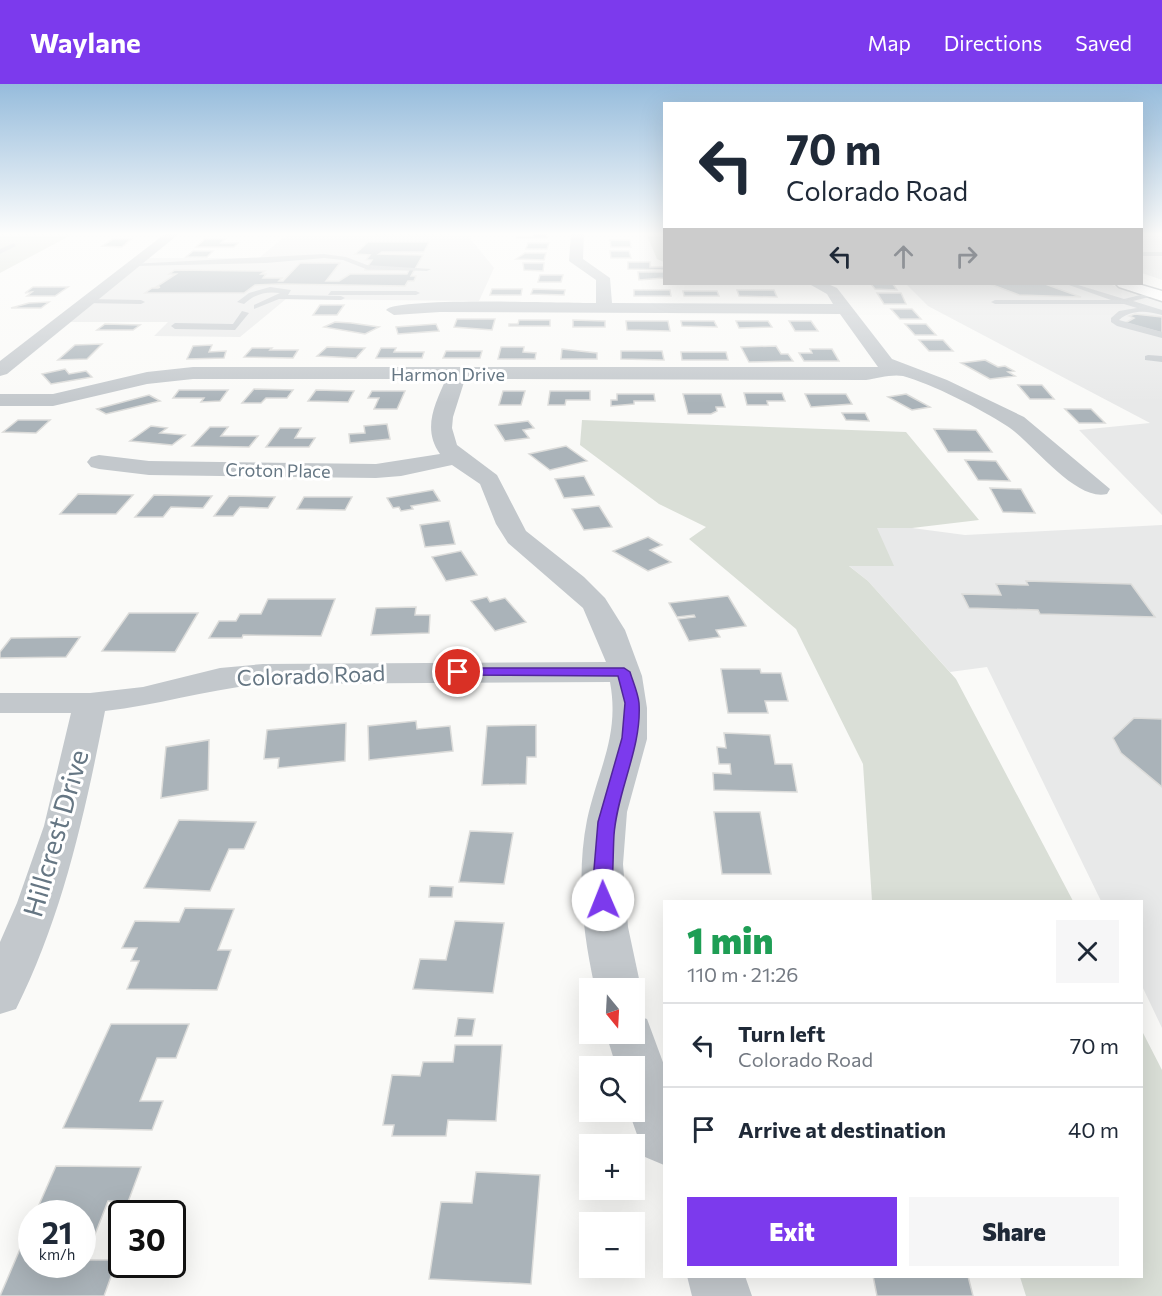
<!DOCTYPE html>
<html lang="en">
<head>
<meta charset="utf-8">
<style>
	:root { --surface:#fff; --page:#f6f6f7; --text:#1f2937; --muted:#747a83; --line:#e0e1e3; --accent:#7c3aed }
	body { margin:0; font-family:Commissioner,sans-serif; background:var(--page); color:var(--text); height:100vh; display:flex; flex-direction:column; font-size:22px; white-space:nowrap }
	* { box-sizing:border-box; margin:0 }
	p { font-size:20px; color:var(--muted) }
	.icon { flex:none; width:33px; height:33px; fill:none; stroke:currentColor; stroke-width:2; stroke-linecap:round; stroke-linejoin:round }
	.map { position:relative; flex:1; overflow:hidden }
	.details { position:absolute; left:663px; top:816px; width:480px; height:378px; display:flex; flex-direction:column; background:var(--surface); border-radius:0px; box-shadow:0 6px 24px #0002 }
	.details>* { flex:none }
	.banner { position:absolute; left:663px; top:18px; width:480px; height:183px; border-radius:0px; box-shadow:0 6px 24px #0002; background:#fff; color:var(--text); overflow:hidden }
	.needle { width:39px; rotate:162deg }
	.fabs { position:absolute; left:579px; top:894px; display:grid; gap:12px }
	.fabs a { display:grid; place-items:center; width:66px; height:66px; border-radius:0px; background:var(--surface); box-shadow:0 6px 24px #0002; font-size:30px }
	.speed { position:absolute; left:18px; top:1116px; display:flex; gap:12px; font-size:30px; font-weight:700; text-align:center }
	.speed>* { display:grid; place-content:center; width:78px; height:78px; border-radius:50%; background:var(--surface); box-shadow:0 6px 24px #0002; line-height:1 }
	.speed small { font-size:15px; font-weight:400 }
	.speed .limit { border:3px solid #111; border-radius:9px; background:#fff; color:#111 }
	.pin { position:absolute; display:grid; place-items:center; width:51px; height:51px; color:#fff; margin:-26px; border:3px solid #fff; border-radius:50%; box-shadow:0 2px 6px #0007 }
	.me { position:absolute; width:66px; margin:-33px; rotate:359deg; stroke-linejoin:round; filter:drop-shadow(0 0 4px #0008) }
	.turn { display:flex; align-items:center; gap:21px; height:126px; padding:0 24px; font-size:27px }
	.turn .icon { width:78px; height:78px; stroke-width:2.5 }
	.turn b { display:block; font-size:42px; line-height:51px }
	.lanes { display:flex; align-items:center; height:57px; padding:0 24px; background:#0003; justify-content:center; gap:30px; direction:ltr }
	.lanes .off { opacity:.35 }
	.round { display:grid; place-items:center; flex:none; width:63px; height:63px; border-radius:0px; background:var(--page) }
	.overview { display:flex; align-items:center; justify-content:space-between; height:102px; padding:0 24px }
	h1 { font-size:36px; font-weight:800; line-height:45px; color:#1e9e55 }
	.cta { display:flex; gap:12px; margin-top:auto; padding:12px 24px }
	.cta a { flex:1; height:69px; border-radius:0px; background:var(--accent); color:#fff; font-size:24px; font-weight:800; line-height:69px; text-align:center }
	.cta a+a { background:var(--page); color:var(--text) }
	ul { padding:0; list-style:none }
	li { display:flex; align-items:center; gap:18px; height:84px; padding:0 24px; border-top:2px solid var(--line) }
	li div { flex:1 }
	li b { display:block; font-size:22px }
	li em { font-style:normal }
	header { display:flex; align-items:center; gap:36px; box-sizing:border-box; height:84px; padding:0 30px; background:var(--accent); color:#fff }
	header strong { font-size:28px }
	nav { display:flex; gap:33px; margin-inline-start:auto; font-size:21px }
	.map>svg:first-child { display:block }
	.built { fill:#e8e9e9 }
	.green { fill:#dadfd7 }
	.building { fill:#aab3b9; stroke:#dcdcda; stroke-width:1.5 }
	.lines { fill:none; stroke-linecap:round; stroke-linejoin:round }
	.trunk-casing { stroke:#b4b9bd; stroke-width:3 }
	.service { fill:#c3c8cc; fill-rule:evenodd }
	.minor { fill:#c3c8cc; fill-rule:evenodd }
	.tertiary { fill:#c3c8cc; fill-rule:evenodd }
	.trunk { fill:#fff; fill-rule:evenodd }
	.route { fill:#7c3aed; stroke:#51269a; stroke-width:1.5 }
	.labels { text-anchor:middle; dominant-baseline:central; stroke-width:6; stroke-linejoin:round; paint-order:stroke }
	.far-street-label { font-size:18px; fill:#657683; stroke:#fff }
	.street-label { font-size:22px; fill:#657683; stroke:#fff }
	.near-street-label { font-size:27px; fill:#657683; stroke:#fff }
</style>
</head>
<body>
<header>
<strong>Waylane</strong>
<nav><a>Map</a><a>Directions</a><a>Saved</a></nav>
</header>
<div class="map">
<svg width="1162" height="1212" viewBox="0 0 1162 1212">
	<rect width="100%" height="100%" fill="#fafaf8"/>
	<!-- built -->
	<path class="built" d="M289 149H466L494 184 479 217 286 215 240 253 154 252 168 238H61L142 174H259Z
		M1142 149H1162V196L1142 189Z
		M906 200H1109L1162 217V431L1079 346 1150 339 928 222Z
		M1162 441V944L1142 902V818L1101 817 987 583 950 588 868 497 848 481 893 482 876 444H912L965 451Z"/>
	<!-- green -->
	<path class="green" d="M0 149H75L0 189Z
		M376 149H442L455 153H386L376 152Z
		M646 149H664V178L657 175Z
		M582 336 906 348 979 436 912 444H877L894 482H849L868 497 956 595 1073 817H872L863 680 796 545 689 455 706 443 659 420 580 361Z
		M1142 947 1162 986V1212H1026L1020 1193 1142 1192Z"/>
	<!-- building -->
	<path class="building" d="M533 149H547V154H517V152H533Z
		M113 155H131L122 163 102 162Z
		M205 155H225L221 159H238L234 163H196Z
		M610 156H630L631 163H611Z
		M368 158H429L424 168H382L379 170 423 171 411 192H416L414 197H408L405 202 279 200 255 201 244 209H145L152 204H158L160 203H156L176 190H169L175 186 265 187 261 190H266L263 194H282L279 197H283L300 179H340L326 197H339L350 190H407L409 186H365L372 176H366L370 171 355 170Z
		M528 159H549L547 165H526Z
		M193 167H213L207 173H186Z
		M610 167H629L631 174H611Z
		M525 169H546L544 176 516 175Z
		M628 178H650V183H664V186L628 185Z
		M523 179H544L543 187 524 186Z
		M638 188H664V194L639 196Z
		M540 191H563L561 198H538Z
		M871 200H893L897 206 875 205Z
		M990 200H1045L1081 213 1019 211Z
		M33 203H68L55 212H27L32 208 25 209Z
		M492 205H522L521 211H490Z
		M533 205 565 206 564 211 531 210Z
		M634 206H670L671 212H634Z
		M737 206H774L777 213 739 212Z
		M683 207H717L719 212H684Z
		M877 209H901L906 220H884Z
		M49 218 41 224H11L29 219Z
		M320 221H344L337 231H313Z
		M891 225H912L921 235H900Z
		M1135 230 1162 233V249L1125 239 1134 234 1129 232Z
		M457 235H495L492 246 454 243Z
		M519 236H550V242H509V240H518Z
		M573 236 605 237V243H573Z
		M626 237H668L670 247 627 246Z
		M681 237H714L717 243 682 242Z
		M736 237H768L772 243 739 244Z
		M789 237H811L818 247H795Z
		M335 238 351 239 379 243 365 250 324 243Z
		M105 240 140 241 133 246H97Z
		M436 240 439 247 398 250 396 243Z
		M905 240H926L936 251H915Z
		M919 256H943L953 267H929Z
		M102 260 87 275 58 276 75 261Z
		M212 261 209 268 226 267 224 274 187 275 193 262Z
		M776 262 781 270H788L793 277 749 278 741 263Z
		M327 263 365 264 356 274 317 272Z
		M501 263H524L523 268 536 269 535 275H498Z
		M252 264H272L270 266H298L293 274 244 273Z
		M381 264H396L394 268H424L422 274H376Z
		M562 265 597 269V275H561Z
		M810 265H832L839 277H804L799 269H812Z
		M446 267H482L480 274H443Z
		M621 267H662L664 276 621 275Z
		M681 268H726L728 276H682Z
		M985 276 998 283 1005 282 1014 287 1008 288 1015 292 990 295 961 279Z
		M65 285 69 290 86 287 92 293 51 300 42 290Z
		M1018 301H1042L1054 315H1030Z
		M254 305 293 306 287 314H266L261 319H242Z
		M179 306H228L220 317 201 318 204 314H173Z
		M316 306 354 307 348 318 308 317Z
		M372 307H405L397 325H374L379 314H368Z
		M503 307H525L521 321H499Z
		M550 307H590V316H566L565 321H548Z
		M744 309H782L785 317H767L768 321H747Z
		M617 310H654L655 317H634V320L611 322V316H617Z
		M683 310H721L725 323H716L717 327 711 330H688Z
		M805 310H846L852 320 811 323Z
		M906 310 930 323 912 326 888 313Z
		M149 311 160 317 106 330 97 325Z
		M1065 325H1091L1105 339H1079Z
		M842 329H865L869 337 846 336Z
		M18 336H50L36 349 3 348Z
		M528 337 534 344 523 346 529 354 505 357 495 341Z
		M387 340 390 355 350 359 349 350 365 349 364 342Z
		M151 342 167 344 160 349 185 351 172 361 130 357Z
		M210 343H228L221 352H258L249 363 192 362Z
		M280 344H301L295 354H315L309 363H266Z
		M934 345 976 346 992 368H948Z
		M566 362 587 377 550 386 529 370Z
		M965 376 996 377 1010 397 978 396Z
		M584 392 594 411 564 414 555 395Z
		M990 404 1021 405 1035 429 1003 428Z
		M433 406 440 417 411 422 413 425 401 427 399 423 393 424 387 414Z
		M78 410 133 411 116 430H60Z
		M154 411 212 412 203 424 171 423 163 433H135Z
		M229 412 275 413 268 424 240 423 233 432H214Z
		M304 413H352L345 426 297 425Z
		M599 422 612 443 584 446 572 425Z
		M449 437 455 460 425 463 420 441Z
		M648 453 662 461 650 466 671 478 648 487 613 467Z
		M461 467 477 491 446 497 432 473Z
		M1026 497 1131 500 1155 533 1040 530 1038 526 969 524 962 510 1001 511 996 500 1028 501Z
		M728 512 746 542 716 546 720 553 689 557 678 535 695 533 694 531 677 533 669 519Z
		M487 513 490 518 505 514 526 538 495 547 471 517Z
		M268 515H335L321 552 243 551 242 554H209L219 537H236L240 530H261Z
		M416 523 415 531H430L429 549 371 551 376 524Z
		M129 529H198L175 568 102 567Z
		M80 553 66 573 0 574V568L11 554Z
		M721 585H760L761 589H781L788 617H765L768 629H728Z
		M1134 634 1162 635V703L1121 669 1113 654Z
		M416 637 417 645 450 642 453 667 369 676 368 642Z
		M346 639 345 677 278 684 279 674 264 675 267 646Z
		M536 641V673H527L526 700 482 701 487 642Z
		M724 649 770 651 775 680H792L797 708 714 706 713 689 731 690 730 680H719L717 663 726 664Z
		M209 656 208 706 161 714 166 663Z
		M714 728H760L771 790H722Z
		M179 736 256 738 244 765H229L210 807 144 804Z
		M470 747 513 749 504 800 459 798Z
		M430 802 453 803 452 813H429Z
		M185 824 234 825 218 866H231L217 906 127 905 139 877H131L137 864H122L135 837 179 838Z
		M455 837 504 839 493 909 413 905 420 875 446 876Z
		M458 934 475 935 472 952H455Z
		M111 940H189L176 974H157L140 1017H163L152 1046 63 1044Z
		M455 961H502L496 1037 448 1036 446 1052H392L394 1041H383L392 991 420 992 423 978H453Z
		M56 1082 141 1083 128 1118 108 1117 85 1176H117L104 1212H0L32 1137V1180H82V1130H35Z
		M476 1088 540 1091 531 1200 429 1195 441 1118 472 1119Z
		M873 1192H968L973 1212H877Z"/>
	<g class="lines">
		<defs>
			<path id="trunk" d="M1116 200H1138L1162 207V217L1119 203Z"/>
		</defs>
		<!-- trunk casing -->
		<use href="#trunk" class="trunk-casing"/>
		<!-- service -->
		<path class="service" d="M14 159 16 162 0 170V165Z
			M1142 168H1162V172H1142Z
			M324 170 346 173 367 181 431 185 427 187 366 185 343 176 324 174 266 179 135 182 131 180Z
			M1066 200H1075L1124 215 1157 207V211L1133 217 1162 226V231C1147 227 1132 225 1119 236L1162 248V254L1117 242 1111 238V234L1119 227 1137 224 1124 220H995L991 218 995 216H1111Z
			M270 203 291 206 288 211 341 212 345 214 341 216 279 215 254 225V221L280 209C266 207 255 210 244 220L237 218 249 209Z
			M331 207H416L420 209 416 211H328Z
			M87 215 141 216 145 218 141 220 84 219Z
			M242 227 249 229 235 246 175 245 171 242 175 239 233 240Z
			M1148 271 1162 272V278L1145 276V272Z"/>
		<!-- minor -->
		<path class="minor" d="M571 149H584L583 175 610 194 612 219 833 220 827 210 811 201 828 200 837 204 892 275 947 296 1024 333 1110 405 1107 410C1075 418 1032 358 1007 342 981 325 932 300 903 292 892 290 877 294 866 296L465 295 453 333 452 344 457 361 497 391 526 447 584 493 605 514 625 546 642 592 647 624V655L627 728 623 780 628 843 641 904 634 917V904H595C583 851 576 791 587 736 598 685 620 652 610 598L263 600C209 605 159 621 105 627 85 729 63 831 16 925L0 930V858L17 819 44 742 71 629H0V609H90L143 603 220 584 263 580 606 578 583 524 508 459 496 440 480 400 452 381 401 392 376 394 149 391 99 385 91 383 87 378 91 373 99 371 149 377 376 380 440 370C422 345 435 320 446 295H193L147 300 53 322H0V310H53L147 288 193 283H878L840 230 440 228 394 231 386 226C396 213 569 219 596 219V196L569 177Z
			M634 931 647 935 664 981V1081L645 1073 629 1028H634V982H616L606 950H634Z
			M687 1192H745L752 1212H692Z"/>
		<!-- tertiary -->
		<path class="tertiary" d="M166 149H180L7 290 0 292V277Z"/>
		<!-- trunk -->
		<use href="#trunk" class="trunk"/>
	</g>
	<!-- sky -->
	<linearGradient id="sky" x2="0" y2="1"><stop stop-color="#96bcdc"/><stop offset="0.47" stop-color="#fdfdfc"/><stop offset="1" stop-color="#fdfdfc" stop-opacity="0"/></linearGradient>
	<rect width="1162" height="319" fill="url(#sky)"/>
	<!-- route -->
	<path class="route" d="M458 584H624L630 588C633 598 638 609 639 619 642 664 617 707 614 751 613 764 613 814 610 820H597L593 797 598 738 622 654 625 619 618 592 453 591 451 588Z"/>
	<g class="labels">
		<!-- far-street labels -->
		<g class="far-street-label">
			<text x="448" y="290">Harmon Drive</text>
			<text transform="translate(278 386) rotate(1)">Croton Place</text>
		</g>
		<!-- street labels -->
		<g class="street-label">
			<text transform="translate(311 591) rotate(-2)">Colorado Road</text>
		</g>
		<!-- near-street labels -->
		<g class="near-street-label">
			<text transform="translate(55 749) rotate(-74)">Hillcrest Drive</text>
		</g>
	</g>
</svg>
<div class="fabs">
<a><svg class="needle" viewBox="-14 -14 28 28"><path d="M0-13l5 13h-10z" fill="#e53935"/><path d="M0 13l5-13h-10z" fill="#747a83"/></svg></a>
<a><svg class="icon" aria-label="search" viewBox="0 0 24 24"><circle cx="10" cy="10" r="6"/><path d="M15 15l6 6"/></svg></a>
<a>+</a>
<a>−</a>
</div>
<div class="speed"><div>21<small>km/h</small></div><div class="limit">30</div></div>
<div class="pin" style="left:458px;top:588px;background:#d93025"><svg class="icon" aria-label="arrive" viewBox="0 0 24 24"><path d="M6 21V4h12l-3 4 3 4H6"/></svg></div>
<svg class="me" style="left:603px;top:816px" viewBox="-20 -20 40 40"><circle r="19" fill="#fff"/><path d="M0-13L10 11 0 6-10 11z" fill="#7c3aed"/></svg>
<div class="banner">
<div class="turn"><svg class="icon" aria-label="left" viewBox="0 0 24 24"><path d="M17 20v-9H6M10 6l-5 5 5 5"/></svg><div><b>70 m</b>Colorado Road</div></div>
<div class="lanes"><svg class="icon" aria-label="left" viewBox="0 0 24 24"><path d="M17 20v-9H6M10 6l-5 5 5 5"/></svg><svg class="icon off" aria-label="ahead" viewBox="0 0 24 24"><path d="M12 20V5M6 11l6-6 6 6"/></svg><svg class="icon off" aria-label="right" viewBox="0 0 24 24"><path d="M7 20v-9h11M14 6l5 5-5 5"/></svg></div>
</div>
<section class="details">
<div class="overview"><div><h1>1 min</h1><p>110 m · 21:26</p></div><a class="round"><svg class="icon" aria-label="close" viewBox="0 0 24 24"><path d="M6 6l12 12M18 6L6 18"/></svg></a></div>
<ul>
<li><svg class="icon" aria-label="left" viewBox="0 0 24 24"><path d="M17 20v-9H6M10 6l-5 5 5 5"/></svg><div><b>Turn left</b><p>Colorado Road</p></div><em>70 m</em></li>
<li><svg class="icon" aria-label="arrive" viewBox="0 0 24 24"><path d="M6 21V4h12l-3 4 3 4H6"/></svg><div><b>Arrive at destination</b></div><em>40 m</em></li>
</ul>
<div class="cta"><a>Exit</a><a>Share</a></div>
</section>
</div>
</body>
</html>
